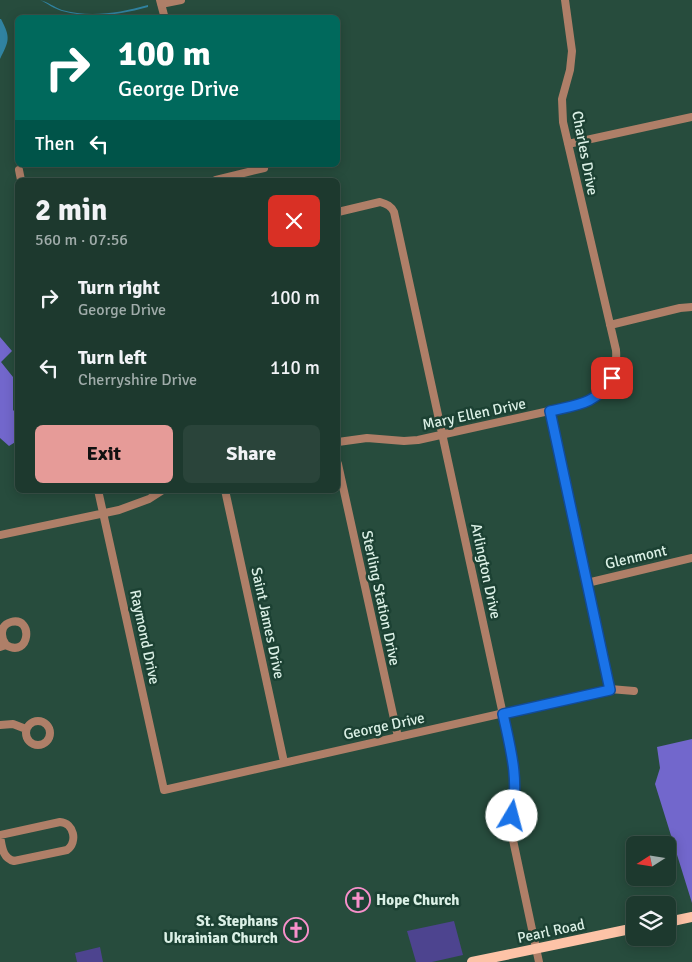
<!DOCTYPE html>
<html lang="en">
<head>
<meta charset="utf-8">
<style>
	:root { --surface:#1d392e; --page:#2a443a; --text:#f1f3f6; --muted:#a0acaa; --line:#3b534a; --accent:#e69b98 }
	body { margin:0; font-family:Signika,sans-serif; background:var(--page); color:var(--text); height:100vh; display:flex; flex-direction:column; font-size:19px; white-space:nowrap }
	* { box-sizing:border-box; margin:0 }
	p { font-size:16px; color:var(--muted) }
	.icon { flex:none; width:28px; height:28px; fill:none; stroke:currentColor; stroke-width:2; stroke-linecap:round; stroke-linejoin:round }
	.map { position:relative; flex:1; overflow:hidden }
	.sheet { position:absolute; left:15px; top:178px; width:325px; height:315px; display:flex; flex-direction:column; background:var(--surface); border-radius:8px; box-shadow:0 2px 12px #0003,0 0 0 1px var(--line) }
	.sheet>* { flex:none }
	.hud { position:absolute; left:15px; top:15px; width:325px; height:152px; border-radius:8px; box-shadow:0 2px 12px #0003,0 0 0 1px var(--line); background:#00695c; color:#fff; overflow:hidden }
	.needle { width:32px; rotate:258deg }
	.tools { position:absolute; left:626px; top:836px; display:grid; gap:10px }
	.tools a { display:grid; place-items:center; width:50px; height:50px; border-radius:8px; background:var(--surface); box-shadow:0 2px 12px #0003,0 0 0 1px var(--line); font-size:25px }
	.pin { position:absolute; display:grid; place-items:center; width:42px; height:42px; color:#fff; margin:-21px; border-radius:10px; box-shadow:0 2px 8px #0006 }
	.me { position:absolute; width:55px; margin:-28px; rotate:8deg; stroke-linejoin:round; filter:drop-shadow(0 0 4px #0008) }
	.turn { display:flex; align-items:center; gap:18px; height:105px; padding:0 20px; font-size:22px }
	.turn .icon { width:65px; height:65px; stroke-width:2.5 }
	.turn b { display:block; font-size:35px; line-height:42px }
	.then { display:flex; align-items:center; height:48px; padding:0 20px; background:#0003; gap:10px; font-size:19px }
	.round { display:grid; place-items:center; flex:none; width:52px; height:52px; border-radius:8px; background:var(--page) }
	.summary { display:flex; align-items:center; justify-content:space-between; height:85px; padding:0 20px }
	h1 { font-size:30px; font-weight:700; line-height:38px }
	.button { display:flex; gap:10px; margin-top:auto; padding:10px 20px }
	.button a { flex:1; height:58px; border-radius:8px; background:var(--accent); color:#111; font-size:20px; font-weight:700; line-height:58px; text-align:center }
	.button a+a { background:var(--page); color:var(--text) }
	ul { padding:0; list-style:none }
	li { display:flex; align-items:center; gap:15px; height:70px; padding:0 20px }
	li div { flex:1 }
	li b { display:block; font-size:19px }
	li em { font-style:normal }
	.map>svg:first-child { display:block }
	.green { fill:#4d448f }
	.forest { fill:#7267cc }
	.water { fill:#3083a1 }
	.lines { fill:none; stroke-linecap:round; stroke-linejoin:round }
	.minor { stroke:#af7f68; stroke-width:8 }
	.major { stroke:#fdc3a7; stroke-width:10 }
	.route-casing { stroke:#114b97; stroke-width:12 }
	.route { stroke:#1a73e8; stroke-width:9 }
	.labels { text-anchor:middle; dominant-baseline:central; stroke-width:5; stroke-linejoin:round; paint-order:stroke }
	.street-label { font-size:15px; fill:#dbf0e6; stroke:#1c4133 }
	.poi-label { font-size:15px; font-weight:bold; fill:#dbf0e6; stroke:#1c4133; text-anchor:start }
</style>
</head>
<body>
<div class="map">
<svg width="692" height="962" viewBox="0 0 692 962">
	<rect width="100%" height="100%" fill="#274c3d"/>
	<!-- green -->
	<path class="green" d="M454 921 463 955 432 962H416L407 931Z
		M100 947 103 962H77L75 953Z"/>
	<!-- forest -->
	<path class="forest" d="M0 337 12 351 1 362 13 377V410L17 414V441L9 446 0 438Z
		M692 739V903L655 784 660 768 657 747Z"/>
	<!-- water -->
	<path class="water" d="M40 0C48 2 54 7 62 10 90 18 120 13 148 5V7C119 15 91 19 62 11 54 9 47 3 40 0Z
		M0 19H1C11 38 9 41 0 59Z"/>
	<g class="lines">
		<!-- minor -->
		<path class="minor" d="M160 0 164 15
			M161 4 181 0
			M568 144 692 117
			M19 170 21 180
			M216 180 264 168
			M338 212 380 202C387 204 391 206 394 212L515 770 516 785 512 816 513 840 539 962
			M610 325 680 308 692 307
			M550 411 610 689
			M338 442 367 438 404 441 418 440 585 403C607 392 618 375 616 350L563 122 562 99 570 70 572 51 565 0
			M338 464 398 737
			M98 490 164 790 610 689 634 691
			M225 490 284 762
			M0 535 119 510 149 499 163 490
			M587 583 692 558
			M0 647 6 645C30 659 34 616 11 622 0 625 0 637 6 645
			M26 733a12 12 0 1 1 24 0a12 12 0 1 1-24 0Z
			M0 725 13 724 26 729
			M0 835 60 822C74 823 78 842 67 850L14 861C2 858 2 846 0 836"/>
		<!-- major -->
		<path class="major" d="M668 922 692 917
			M472 962 635 928"/>
	</g>
	<g class="lines">
		<defs>
			<path id="route" d="M512 816C519 778 511 751 503 714L610 690 550 411C577 405 597 404 612 378"/>
		</defs>
		<!-- route casing -->
		<use href="#route" class="route-casing"/>
		<!-- route -->
		<use href="#route" class="route"/>
	</g>
	<!-- icons -->
	<defs>
		<symbol id="church-ring" viewBox="-11 -11 22 22"><circle r="9.5" fill="#1c4133" stroke="#f890cb" stroke-width="1.5"/><path d="M-1.2-6h2.4v3.5h3.3v2.4h-3.3V6h-2.4V-.1h-3.3v-2.4h3.3Z" fill="#f890cb"/></symbol>
	</defs>
	<g fill-rule="evenodd">
		<use href="#church-ring" x="344" y="886" width="28" height="28"/>
		<use href="#church-ring" x="282" y="916" width="28" height="28"/>
	</g>
	<g class="labels">
		<!-- street labels -->
		<g class="street-label">
			<text transform="translate(585 153) rotate(79)">Charles Drive</text>
			<text transform="translate(474 414) rotate(-12)">Mary Ellen Drive</text>
			<text transform="translate(636 557) rotate(-13)">Glenmont</text>
			<text transform="translate(486 571) rotate(78)">Arlington Drive</text>
			<text transform="translate(381 598) rotate(78)">Sterling Station Drive</text>
			<text transform="translate(268 623) rotate(78)">Saint James Drive</text>
			<text transform="translate(145 637) rotate(78)">Raymond Drive</text>
			<text transform="translate(384 726) rotate(-12)">George Drive</text>
			<text transform="translate(551 931) rotate(-12)">Pearl Road</text>
		</g>
		<!-- poi labels -->
		<g class="poi-label">
			<text x="376" y="900">Hope Church</text>
			<text x="278" y="921" text-anchor="end">St. Stephans<tspan x="278" dy="17">Ukrainian Church</tspan></text>
		</g>
	</g>
</svg>
<div class="tools">
<a><svg class="needle" viewBox="-14 -14 28 28"><path d="M0-13l5 13h-10z" fill="#e53935"/><path d="M0 13l5-13h-10z" fill="#a0acaa"/></svg></a>
<a><svg class="icon" aria-label="layers" viewBox="0 0 24 24"><path d="M12 4l9 5-9 5-9-5zM3 14l9 5 9-5"/></svg></a>
</div>
<div class="pin" style="left:612px;top:378px;background:#d93025"><svg class="icon" aria-label="arrive" viewBox="0 0 24 24"><path d="M6 21V4h12l-3 4 3 4H6"/></svg></div>
<svg class="me" style="left:512px;top:816px" viewBox="-20 -20 40 40"><circle r="19" fill="#fff"/><path d="M0-13L10 11 0 6-10 11z" fill="#1a73e8"/></svg>
<div class="hud">
<div class="turn"><svg class="icon" aria-label="right" viewBox="0 0 24 24"><path d="M7 20v-9h11M14 6l5 5-5 5"/></svg><div><b>100 m</b>George Drive</div></div>
<div class="then">Then<svg class="icon" aria-label="left" viewBox="0 0 24 24"><path d="M17 20v-9H6M10 6l-5 5 5 5"/></svg></div>
</div>
<section class="sheet">
<div class="summary"><div><h1>2 min</h1><p>560 m · 07:56</p></div><a class="round" style="background:#d93025;color:#fff"><svg class="icon" aria-label="close" viewBox="0 0 24 24"><path d="M6 6l12 12M18 6L6 18"/></svg></a></div>
<ul>
<li><svg class="icon" aria-label="right" viewBox="0 0 24 24"><path d="M7 20v-9h11M14 6l5 5-5 5"/></svg><div><b>Turn right</b><p>George Drive</p></div><em>100 m</em></li>
<li><svg class="icon" aria-label="left" viewBox="0 0 24 24"><path d="M17 20v-9H6M10 6l-5 5 5 5"/></svg><div><b>Turn left</b><p>Cherryshire Drive</p></div><em>110 m</em></li>
</ul>
<div class="button"><a>Exit</a><a>Share</a></div>
</section>
</div>
</body>
</html>
